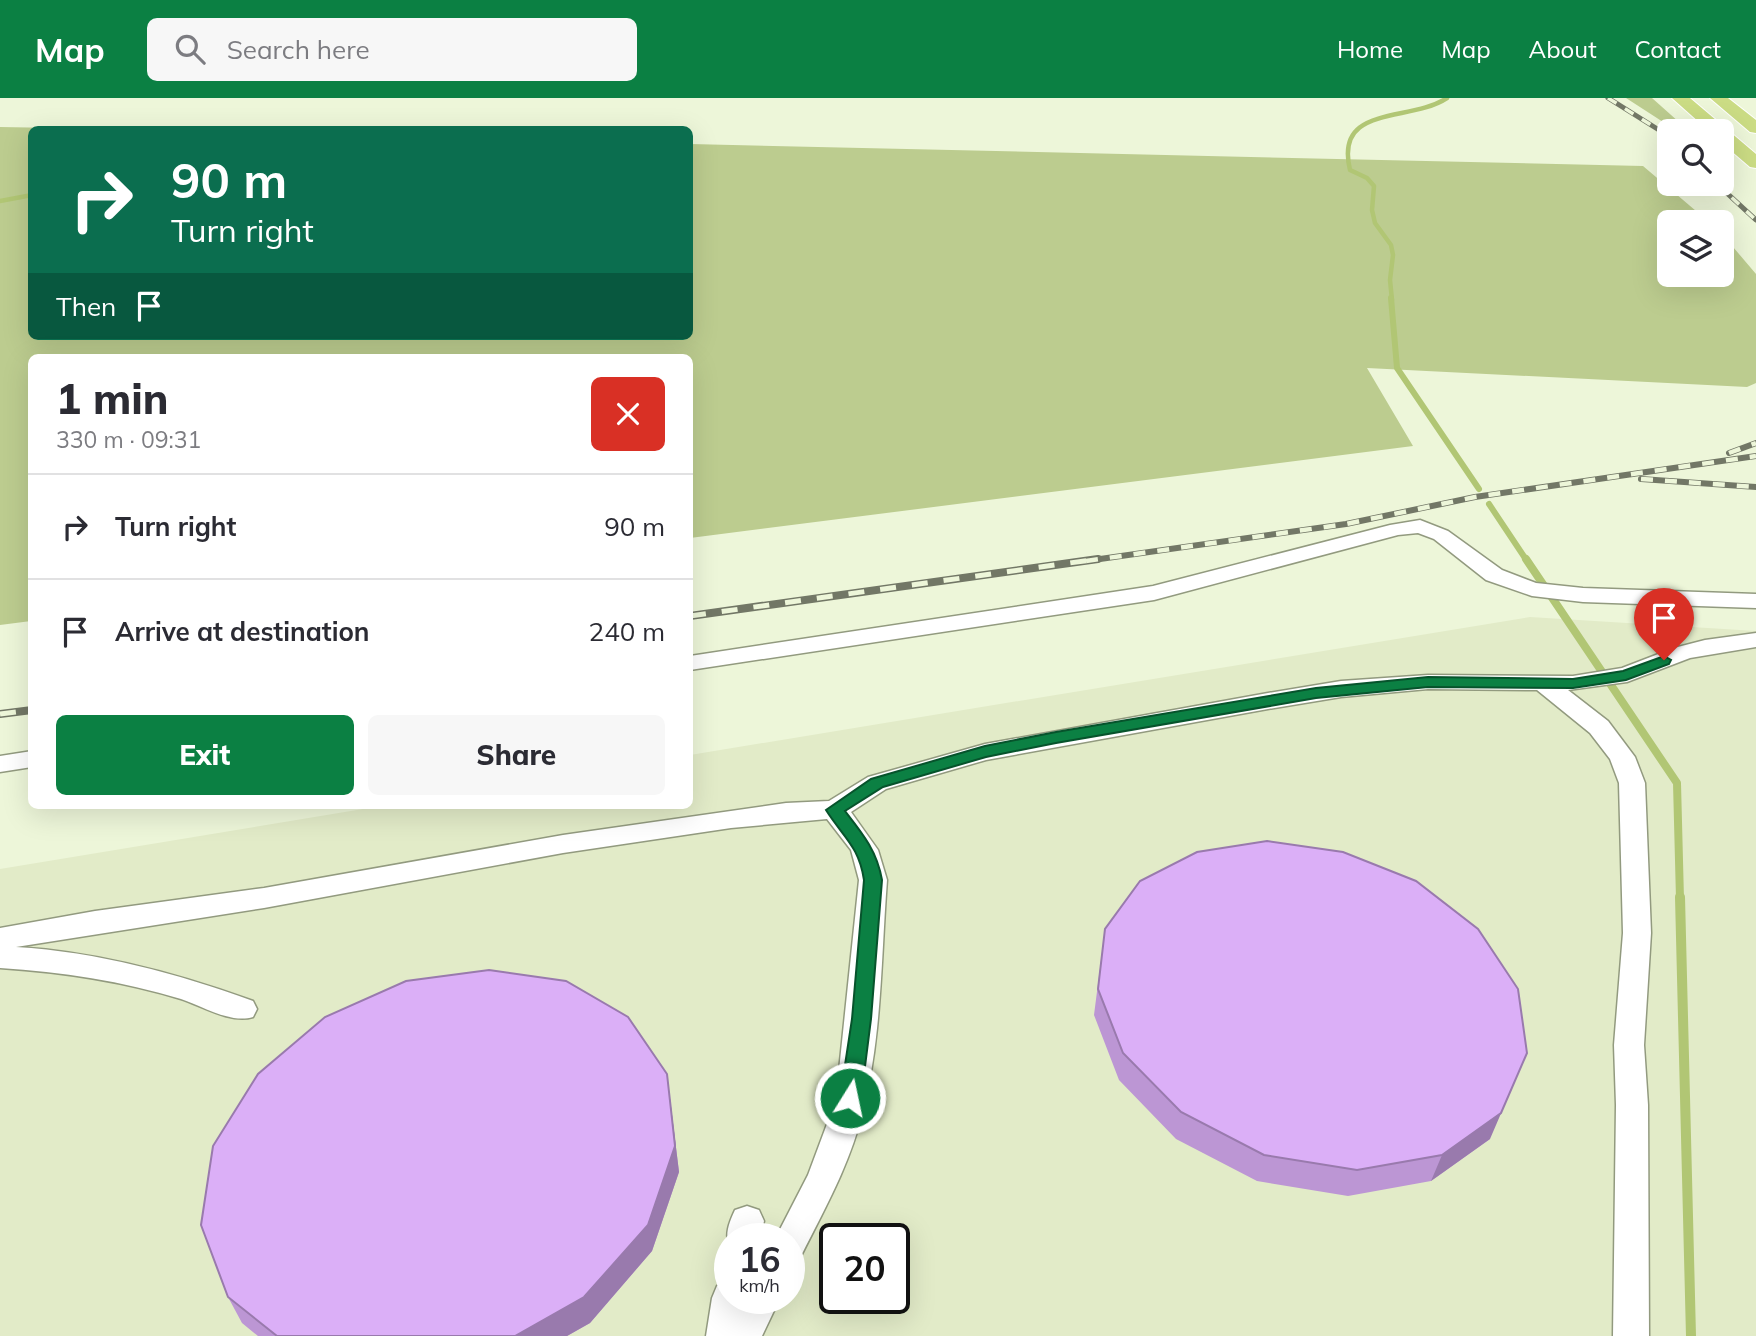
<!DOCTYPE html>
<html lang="en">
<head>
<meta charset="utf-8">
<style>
	:root { --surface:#fff; --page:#f7f7f7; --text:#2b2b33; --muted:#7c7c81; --line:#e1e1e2; --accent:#0b8043 }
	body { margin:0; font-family:Mulish,sans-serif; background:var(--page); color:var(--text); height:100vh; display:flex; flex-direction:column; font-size:26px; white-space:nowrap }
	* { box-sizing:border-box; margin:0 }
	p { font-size:23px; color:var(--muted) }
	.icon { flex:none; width:38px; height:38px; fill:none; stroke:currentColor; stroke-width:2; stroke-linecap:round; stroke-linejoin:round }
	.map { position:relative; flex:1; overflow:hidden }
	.panel { position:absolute; left:28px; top:256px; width:665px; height:455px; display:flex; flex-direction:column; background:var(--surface); border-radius:10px; box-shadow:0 7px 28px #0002 }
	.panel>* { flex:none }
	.hud { position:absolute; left:28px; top:28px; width:665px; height:214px; border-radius:10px; box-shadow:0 7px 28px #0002; background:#0b6e4f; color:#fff; overflow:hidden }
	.fabs { position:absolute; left:1657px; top:21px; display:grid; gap:14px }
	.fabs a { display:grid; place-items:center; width:77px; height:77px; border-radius:10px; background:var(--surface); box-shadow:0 7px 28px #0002; font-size:35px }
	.speed { position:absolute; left:714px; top:1125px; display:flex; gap:14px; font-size:35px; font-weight:700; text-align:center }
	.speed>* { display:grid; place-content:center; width:91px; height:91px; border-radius:50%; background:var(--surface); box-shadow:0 7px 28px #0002; line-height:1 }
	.speed small { font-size:18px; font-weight:400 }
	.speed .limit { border:4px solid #111; border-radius:10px; background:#fff; color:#111 }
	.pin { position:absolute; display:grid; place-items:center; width:60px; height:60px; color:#fff; margin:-72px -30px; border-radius:50% 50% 50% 0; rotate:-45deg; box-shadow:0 0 7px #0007 }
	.pin .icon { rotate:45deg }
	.me { position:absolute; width:77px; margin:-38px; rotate:10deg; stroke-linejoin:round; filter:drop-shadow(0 0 5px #0008) }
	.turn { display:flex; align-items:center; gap:24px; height:147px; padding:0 28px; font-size:32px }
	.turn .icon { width:91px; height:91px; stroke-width:2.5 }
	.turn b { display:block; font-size:49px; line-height:60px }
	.then { display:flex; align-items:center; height:66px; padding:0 28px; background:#0003; gap:14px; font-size:26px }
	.round { display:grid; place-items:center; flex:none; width:74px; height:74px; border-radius:10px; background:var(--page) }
	.overview { display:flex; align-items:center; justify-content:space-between; height:119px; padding:0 28px }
	h1 { font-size:42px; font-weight:800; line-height:52px }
	.button { display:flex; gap:14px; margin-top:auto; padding:14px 28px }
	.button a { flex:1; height:80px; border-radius:10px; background:var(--accent); color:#fff; font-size:28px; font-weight:800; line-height:80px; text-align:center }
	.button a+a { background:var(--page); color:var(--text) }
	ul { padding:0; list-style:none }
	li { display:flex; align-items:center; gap:21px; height:105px; padding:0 28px; border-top:2px solid var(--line) }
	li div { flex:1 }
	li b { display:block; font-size:26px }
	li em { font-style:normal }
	header { display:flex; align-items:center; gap:42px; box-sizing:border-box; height:98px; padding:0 35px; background:var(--accent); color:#fff }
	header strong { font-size:33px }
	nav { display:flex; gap:38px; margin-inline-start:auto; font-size:24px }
	.search { width:490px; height:63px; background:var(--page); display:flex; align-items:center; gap:18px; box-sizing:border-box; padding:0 24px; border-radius:10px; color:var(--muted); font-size:26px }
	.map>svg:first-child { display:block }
	.built { fill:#e2ebc8; fill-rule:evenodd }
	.green { fill:#bccc8f }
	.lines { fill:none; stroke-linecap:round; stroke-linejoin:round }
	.stream-far3 { stroke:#b1c674; stroke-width:4.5 }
	.stream-far2 { stroke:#b1c674; stroke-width:6 }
	.stream-far1 { stroke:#b1c674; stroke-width:8 }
	.stream { stroke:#b1c674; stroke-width:10 }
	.minor-casing { stroke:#929a7f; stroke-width:3 }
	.major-casing { stroke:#fff; stroke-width:2 }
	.minor { fill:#fff; fill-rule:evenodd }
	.major { fill:#cbdc84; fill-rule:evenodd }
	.rail-far2-casing { stroke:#727766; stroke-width:5 }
	.rail-far1-casing { stroke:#727766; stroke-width:6 }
	.rail-casing { stroke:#727766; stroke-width:8 }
	.rail-far2 { stroke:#edf6d9; stroke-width:3.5; stroke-dasharray:10; stroke-linecap:butt }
	.rail-far1 { stroke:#edf6d9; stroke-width:4.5; stroke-dasharray:12; stroke-linecap:butt }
	.rail { stroke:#edf6d9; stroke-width:5; stroke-dasharray:16; stroke-linecap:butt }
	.wall { fill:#bc96d4 }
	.shaded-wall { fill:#997aad }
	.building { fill:#dbaff7; stroke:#997aad; stroke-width:2 }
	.route { fill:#0b8043; stroke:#07532c; stroke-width:2 }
</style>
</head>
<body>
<header>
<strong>Map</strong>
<div class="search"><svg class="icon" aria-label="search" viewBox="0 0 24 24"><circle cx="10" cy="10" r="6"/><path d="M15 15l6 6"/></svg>Search here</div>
<nav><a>Home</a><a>Map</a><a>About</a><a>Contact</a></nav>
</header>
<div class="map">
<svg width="1756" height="1238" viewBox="0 0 1756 1238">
	<rect width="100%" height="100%" fill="#edf6d9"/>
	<!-- built -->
	<path class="built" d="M1530 519 1756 533V1238H0V771L387 707H690V657ZM730 1141H789V1200H730ZM835 1141H894V1200H835Z"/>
	<!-- green -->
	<path class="green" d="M1626 0H1652L1689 33H1677Z
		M0 29 116 31 32 32V238H690V46L1643 68 1709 124H1670V177H1722V136L1756 176V285L1747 289 1367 270 1413 348 690 440V259H32L31 523 0 527Z"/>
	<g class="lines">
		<!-- stream-far3 -->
		<path class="stream-far3" d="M0 103 32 97
			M1392 202 1390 182 1393 157 1391 147 1375 125 1372 112 1374 88 1367 80 1350 72C1334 6 1409 25 1447 0"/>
		<!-- stream-far2 -->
		<path class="stream-far2" d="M1391 200 1397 270 1479 391
			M1489 406 1527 463"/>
		<!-- stream-far1 -->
		<path class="stream-far1" d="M1526 461 1677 685 1680 801"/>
		<!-- stream -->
		<path class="stream" d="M1680 799 1691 1238"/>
		<defs>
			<path id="minor" d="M1420 422 1448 433 1502 472 1536 485 1583 490 1756 496V510L1583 504 1532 498 1486 482 1434 441 1418 435 1398 437 1154 502 690 572V558L1153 488 1390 427Z
				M1756 535V549L1690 560 1627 584 1568 592 1608 623 1635 659 1645 685 1651 835 1644 947 1648 1007 1649 1238H1613L1616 1007 1614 947 1623 835 1619 685 1610 661 1590 635 1537 592 1428 591 1341 599 1268 611 986 662 886 691 851 714 878 752 887 782C881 859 882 941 862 1016 850 1066 824 1112 801 1158L789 1163V1141H775L808 1077 830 1018 838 982 859 782 851 752 827 721 731 730 563 755 264 810 16 849C98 854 176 875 253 903L257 911 253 919C231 926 202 908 181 901 122 883 62 874 0 870V830L95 813 264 790 563 737 786 705 829 703 868 679 985 646 1268 595 1341 583 1428 577 1573 578 1622 570 1674 550 1705 542Z
				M32 653V669L0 674V658Z
				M747 1108 759 1112 764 1123 760 1141H730V1150C724 1137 729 1125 735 1112Z
				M730 1184V1200H780L762 1238H706L712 1200 717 1188Z"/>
			<path id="major" d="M1672 0H1690L1756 56V70L1750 69 1722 45V33H1709Z
				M1710 0H1728L1756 22V35L1750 34Z"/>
		</defs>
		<!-- minor casing -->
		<use href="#minor" class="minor-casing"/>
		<!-- major casing -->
		<use href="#major" class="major-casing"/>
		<!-- minor -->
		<use href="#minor" class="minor"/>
		<!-- major -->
		<use href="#major" class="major"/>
		<defs>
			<path id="rail-far2" d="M1608 0 1659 32 1670 42
				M1717 86 1756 122"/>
			<path id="rail-far1" d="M1729 355 1756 345
				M1641 381 1756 389
				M1086 463 1346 426 1475 399 1756 358"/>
			<path id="rail" d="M690 518 1098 461
				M0 616 32 612"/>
		</defs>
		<!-- rail-far2 casing -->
		<use href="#rail-far2" class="rail-far2-casing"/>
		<!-- rail-far1 casing -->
		<use href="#rail-far1" class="rail-far1-casing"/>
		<!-- rail casing -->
		<use href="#rail" class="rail-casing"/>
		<!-- rail-far2 -->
		<use href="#rail-far2" class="rail-far2"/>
		<!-- rail-far1 -->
		<use href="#rail-far1" class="rail-far1"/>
		<!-- rail -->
		<use href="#rail" class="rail"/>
	</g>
	<!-- wall -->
	<path class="wall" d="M1105 831 1490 1041 1431 1083 1348 1098 1257 1083 1176 1041 1119 982 1094 917Z
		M667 976 679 1074 652 1153 590 1225 567 1238H258L242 1225 228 1199Z"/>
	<!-- shaded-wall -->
	<path class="shaded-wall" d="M1527 955 1490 1041 1431 1083 1442 1057Z
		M667 976 679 1074 652 1153 590 1225 567 1238H515Z"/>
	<!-- building -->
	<path class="building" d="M1267 743 1343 754 1416 783 1478 831 1518 891 1527 955 1501 1015 1442 1057 1357 1072 1264 1057 1181 1014 1123 955 1098 891 1105 831 1140 783 1197 754Z
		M489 872 566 883 628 919 667 976 675 1048 648 1127 584 1199 515 1238H277L228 1199 201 1127 213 1048 258 976 325 919 406 883Z"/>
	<!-- route -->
	<path class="route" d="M1664 558 1671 562 1669 566 1626 582 1573 590 1428 589 1316 600 1056 645 986 659 883 689 845 713C863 736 877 753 882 782L871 921 861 1000 858 1006 850 1009 843 1006 840 1000 852 921 864 782C859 748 843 739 826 712L871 681 985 648 1056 634 1316 590 1428 579 1573 581 1623 573Z"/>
</svg>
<div class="fabs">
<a><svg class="icon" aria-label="search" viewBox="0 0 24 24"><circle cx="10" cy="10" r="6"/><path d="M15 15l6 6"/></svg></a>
<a><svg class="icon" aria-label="layers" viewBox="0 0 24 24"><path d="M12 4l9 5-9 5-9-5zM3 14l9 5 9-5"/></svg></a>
</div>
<div class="speed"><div>16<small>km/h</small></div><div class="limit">20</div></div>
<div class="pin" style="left:1664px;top:562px;background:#d93025"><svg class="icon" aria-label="arrive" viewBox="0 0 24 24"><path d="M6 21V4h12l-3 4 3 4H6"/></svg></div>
<svg class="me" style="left:850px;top:1000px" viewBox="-20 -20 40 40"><circle r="17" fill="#0b8043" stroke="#fff" stroke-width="3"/><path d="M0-11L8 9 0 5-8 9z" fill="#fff"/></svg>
<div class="hud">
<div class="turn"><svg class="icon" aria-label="right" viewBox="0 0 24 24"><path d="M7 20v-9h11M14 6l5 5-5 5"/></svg><div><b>90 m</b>Turn right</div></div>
<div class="then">Then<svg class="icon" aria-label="arrive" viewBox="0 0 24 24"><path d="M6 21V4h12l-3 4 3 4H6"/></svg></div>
</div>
<section class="panel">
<div class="overview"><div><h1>1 min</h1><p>330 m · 09:31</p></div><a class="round" style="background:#d93025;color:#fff"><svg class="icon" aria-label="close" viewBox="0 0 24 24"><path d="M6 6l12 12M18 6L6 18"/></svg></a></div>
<ul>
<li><svg class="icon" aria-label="right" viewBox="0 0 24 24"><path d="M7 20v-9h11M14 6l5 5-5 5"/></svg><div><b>Turn right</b></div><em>90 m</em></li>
<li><svg class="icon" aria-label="arrive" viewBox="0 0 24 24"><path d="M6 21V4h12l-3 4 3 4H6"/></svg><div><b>Arrive at destination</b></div><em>240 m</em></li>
</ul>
<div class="button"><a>Exit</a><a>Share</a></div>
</section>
</div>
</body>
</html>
